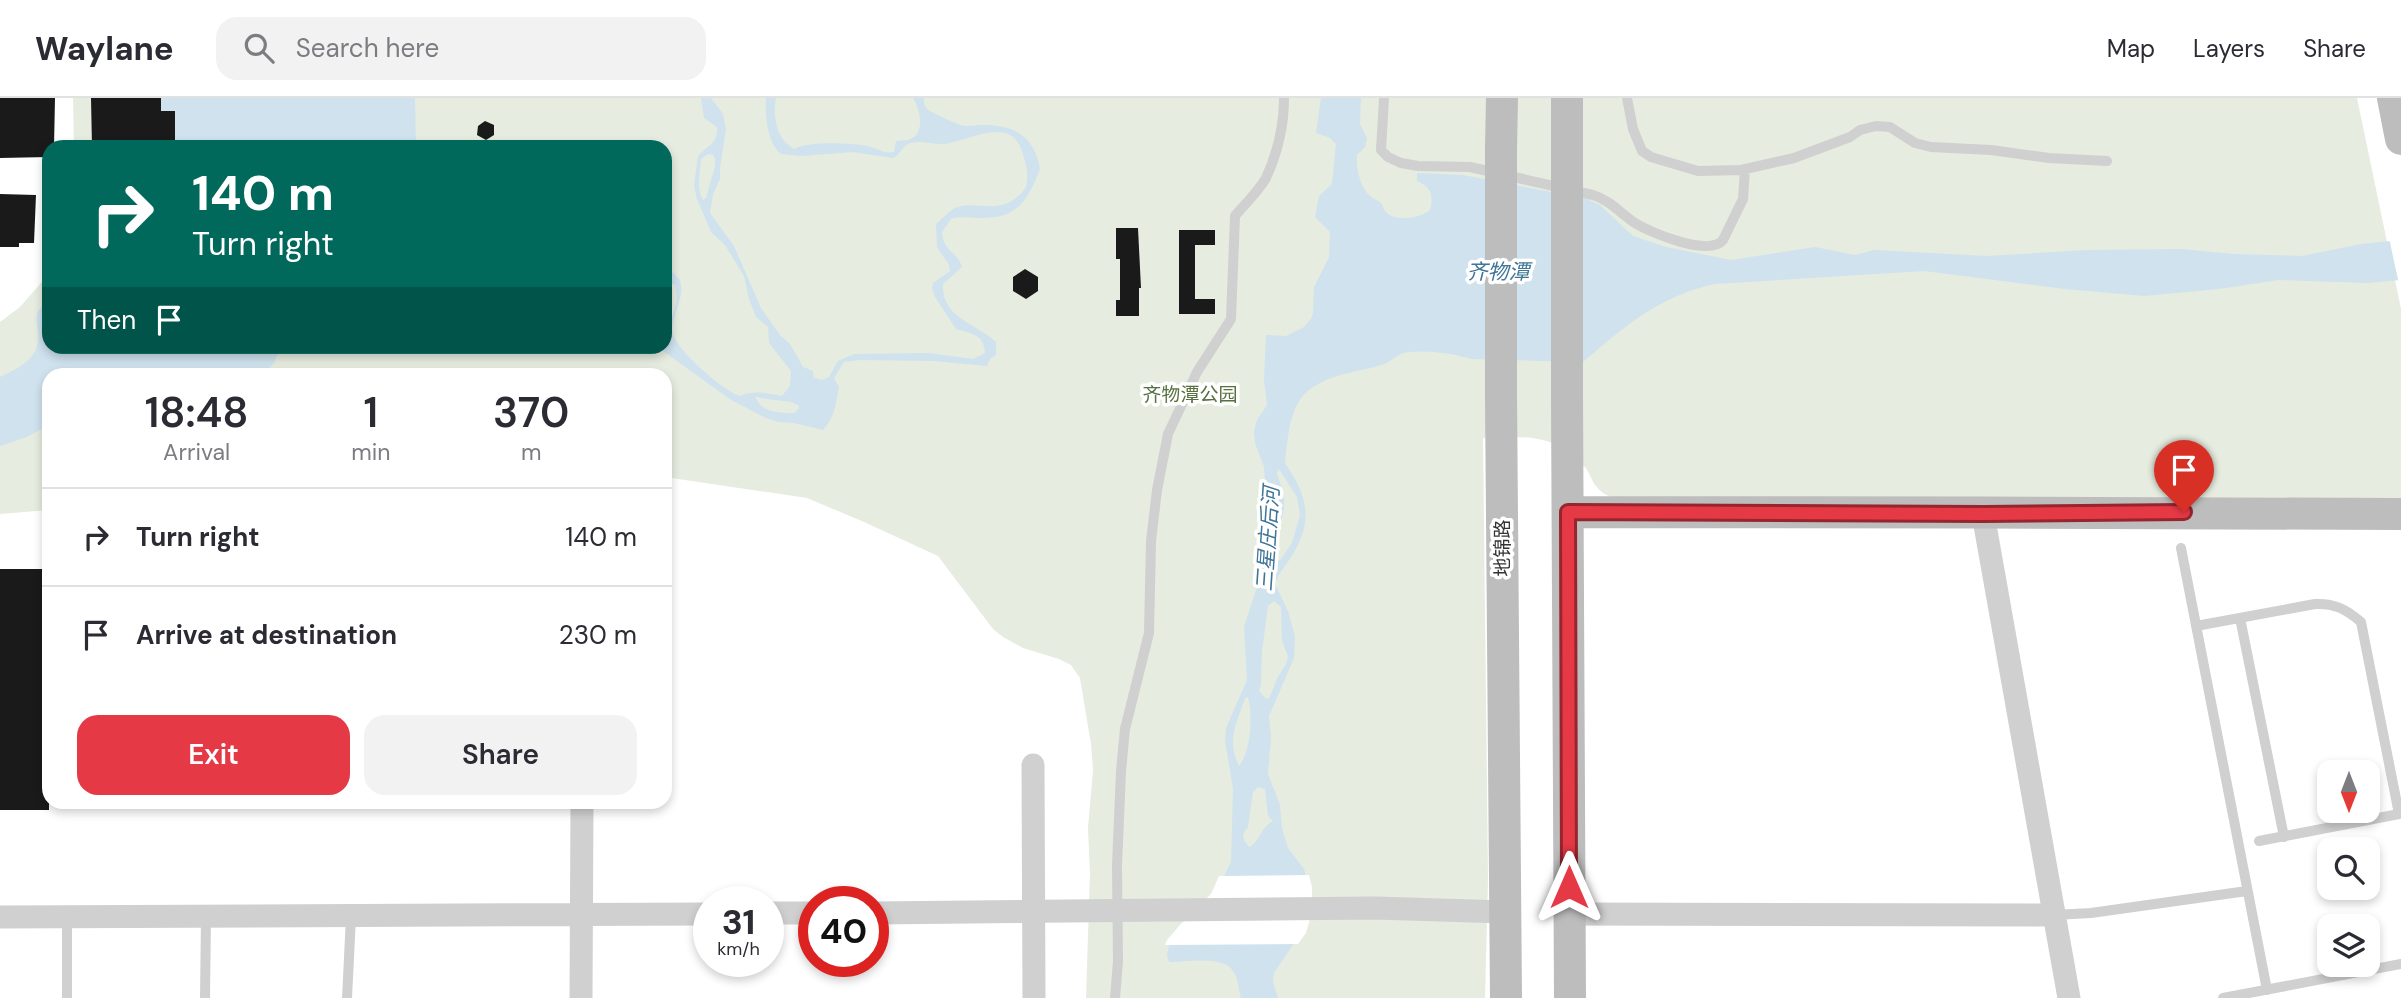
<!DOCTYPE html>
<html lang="en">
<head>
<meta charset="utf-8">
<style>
	:root { --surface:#fff; --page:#f2f2f3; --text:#2b2b33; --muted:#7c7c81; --line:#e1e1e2; --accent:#e63946 }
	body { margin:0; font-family:"DM Sans","Noto Sans SC",sans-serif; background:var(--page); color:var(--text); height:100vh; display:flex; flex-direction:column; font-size:26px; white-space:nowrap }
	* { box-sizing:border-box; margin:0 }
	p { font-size:23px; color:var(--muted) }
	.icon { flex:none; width:38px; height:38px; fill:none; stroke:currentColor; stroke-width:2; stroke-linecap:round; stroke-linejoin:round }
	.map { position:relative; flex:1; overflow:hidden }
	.details { position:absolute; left:42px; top:270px; width:630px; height:441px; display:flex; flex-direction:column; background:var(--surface); border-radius:21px; box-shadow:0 4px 10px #0003 }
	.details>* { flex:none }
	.banner { position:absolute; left:42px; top:42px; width:630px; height:214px; border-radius:21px; box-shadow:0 4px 10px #0003; background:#00695c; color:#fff; overflow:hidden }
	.needle { width:46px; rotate:180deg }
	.fabs { position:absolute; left:2317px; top:662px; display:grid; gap:14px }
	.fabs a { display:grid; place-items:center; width:63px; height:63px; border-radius:14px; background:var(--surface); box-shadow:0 4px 10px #0003; font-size:35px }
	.speed { position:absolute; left:693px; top:788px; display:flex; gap:14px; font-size:35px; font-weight:700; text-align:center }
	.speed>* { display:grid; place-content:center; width:91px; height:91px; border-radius:50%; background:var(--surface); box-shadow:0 4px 10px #0003; line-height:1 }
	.speed small { font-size:18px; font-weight:400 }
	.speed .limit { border:10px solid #d22; background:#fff; color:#111 }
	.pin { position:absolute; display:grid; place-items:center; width:60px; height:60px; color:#fff; margin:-72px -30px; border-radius:50% 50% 50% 0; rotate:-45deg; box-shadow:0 0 7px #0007 }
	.pin .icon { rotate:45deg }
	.me { position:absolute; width:77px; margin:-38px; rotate:0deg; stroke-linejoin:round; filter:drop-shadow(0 0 5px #0008) }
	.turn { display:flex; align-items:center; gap:24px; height:147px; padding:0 35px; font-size:32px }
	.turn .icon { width:91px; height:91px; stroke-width:2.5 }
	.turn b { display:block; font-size:49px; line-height:60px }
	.then { display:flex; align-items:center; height:66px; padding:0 35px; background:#0003; gap:14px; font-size:26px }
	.eta { display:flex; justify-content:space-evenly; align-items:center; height:119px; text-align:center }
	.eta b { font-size:42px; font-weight:600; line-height:49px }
	.button { display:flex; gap:14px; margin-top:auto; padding:14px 35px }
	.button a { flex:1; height:80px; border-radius:21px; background:var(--accent); color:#fff; font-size:28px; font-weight:600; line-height:80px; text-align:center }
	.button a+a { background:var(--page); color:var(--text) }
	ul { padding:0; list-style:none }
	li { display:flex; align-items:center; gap:21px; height:98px; padding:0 35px; border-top:2px solid var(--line) }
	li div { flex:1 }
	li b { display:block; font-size:26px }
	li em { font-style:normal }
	header { display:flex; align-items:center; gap:42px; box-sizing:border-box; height:98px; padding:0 35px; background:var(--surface); border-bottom:2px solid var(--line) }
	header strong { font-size:33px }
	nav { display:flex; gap:38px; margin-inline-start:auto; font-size:24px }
	.search { width:490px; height:63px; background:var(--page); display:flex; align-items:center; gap:18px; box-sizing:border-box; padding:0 24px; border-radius:21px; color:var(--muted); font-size:26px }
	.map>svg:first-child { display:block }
	.green { fill:#e6ecdf }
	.water { fill:#cfe2ee; fill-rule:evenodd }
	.pier { fill:#fff }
	.building { fill:#1a1a1a }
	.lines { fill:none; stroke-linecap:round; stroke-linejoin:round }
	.lane { stroke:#d0d0d0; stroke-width:10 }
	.street { stroke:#d0d0d0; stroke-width:23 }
	.secondary { stroke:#bdbdbd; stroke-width:32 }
	.secondary-bridge { stroke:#bdbdbd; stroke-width:32 }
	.route-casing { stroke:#96252e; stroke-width:18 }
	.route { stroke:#e63946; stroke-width:12 }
	.labels { text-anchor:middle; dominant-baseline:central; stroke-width:7; stroke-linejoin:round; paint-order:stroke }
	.park-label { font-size:19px; fill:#56703f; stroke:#fff }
	.street-label { font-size:19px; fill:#333; stroke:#fff }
	.water-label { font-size:21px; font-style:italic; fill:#3f7597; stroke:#fff }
</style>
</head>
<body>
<header>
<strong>Waylane</strong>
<div class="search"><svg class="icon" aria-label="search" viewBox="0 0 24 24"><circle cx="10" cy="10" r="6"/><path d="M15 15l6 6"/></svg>Search here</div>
<nav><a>Map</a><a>Layers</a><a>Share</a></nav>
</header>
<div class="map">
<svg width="2401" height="900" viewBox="0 0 2401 900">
	<rect width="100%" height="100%" fill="#fff"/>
	<!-- green -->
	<path class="green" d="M73 0H2357L2401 211V400L1634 405C1619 402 1605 400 1595 387 1591 381 1589 373 1584 368 1558 335 1519 338 1483 340L1488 781 1485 900H1086L1090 775 1088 730 1093 672 1091 646 1080 580 1071 567 1059 561 1023 550 1003 539 993 531 938 458 864 424 807 400 665 379V276H49V412L0 416V224L20 209 47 178 49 172V248H665V49H74Z"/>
	<!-- water -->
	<path class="water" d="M158 0H415L416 49H157Z
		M701 0H711L723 16 726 31 720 70V81L713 96 710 115 734 148 761 210 780 237 790 246 803 269 813 273 814 280 822 282 829 279 838 263 854 256 928 255 973 261 985 255C984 236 972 236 956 231L935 199 932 191 933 185 950 173 949 167 937 149 936 126C941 122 947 115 953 111 976 99 1002 123 1026 89 1029 75 1026 66 1022 53 1010 17 969 43 945 46 932 47 920 41 908 46 901 50 900 57 893 60L852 54 801 58 781 56C767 45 765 17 766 0H776C772 19 777 42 794 51 809 43 849 45 867 48 877 50 883 56 894 54L896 43C902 42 909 43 914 39 925 30 919 10 913 0H924C924 4 924 7 926 10 929 14 955 25 960 27 966 29 976 27 982 27 1014 27 1034 37 1040 71 1027 104 1017 121 979 120 969 120 961 118 951 121L942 134C943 154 958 154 962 169L943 186C941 220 976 225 996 244V257L990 261 987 268 934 263 860 262 844 264 834 280 839 289C836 305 835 319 823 332L794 325 778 324 766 320 731 302 659 250 628 253 588 249 665 248C665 226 682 209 675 187L671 185 668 188 665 211V178L672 174C695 189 668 217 673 236 677 252 723 293 740 298 754 292 767 295 782 298L790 288 791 273 769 245 768 229 756 219 749 201 744 178 725 147 711 134 697 101 694 88 698 58C708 47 718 46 717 29L704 20ZM708 56 713 57 715 61V68L706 100 703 102C696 90 700 75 701 61ZM755 298C768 304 784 300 798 307L799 310 794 315C778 315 761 315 755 298Z
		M1321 0H1361L1360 26 1367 40 1365 49 1357 57C1356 71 1360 90 1371 99 1375 102 1378 102 1381 105 1384 109 1383 112 1387 115 1397 124 1421 120 1430 112 1434 97 1431 89 1417 83V75L1463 77 1587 101 1600 107 1633 138 1666 149 1731 162 1815 149 1855 157 1874 152 1988 158 2088 152 2181 151 2233 156 2302 158 2361 146 2401 142V182L2366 185 2279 182 2219 191 2144 198 2065 191 1924 173 1715 186C1657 199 1627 227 1583 264L1472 261C1451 255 1429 252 1408 254 1398 255 1392 263 1384 266 1356 276 1319 275 1300 302 1289 317 1287 346 1285 365 1309 400 1314 425 1289 462 1284 470 1278 476 1275 486L1288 513 1295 539 1294 560 1269 618 1271 640 1268 676 1280 707 1282 730 1288 750 1304 771 1308 789 1302 833 1274 875 1273 884 1278 900H1241C1238 891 1239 881 1233 873 1223 857 1186 864 1169 864L1167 857 1170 844 1214 798 1231 764 1233 691 1225 643 1226 630 1247 582 1244 529 1258 486 1259 441 1266 396 1264 369 1255 345 1254 333 1257 322 1267 307 1264 282 1266 237 1286 238 1304 229 1311 221 1313 215 1314 189 1329 159 1330 134 1315 119 1319 98 1332 86 1336 46 1330 40 1316 35ZM1279 371 1297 399 1300 417 1292 445 1281 461 1276 464C1263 441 1283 430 1284 409 1285 397 1280 386 1277 375ZM1274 503 1281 509 1282 543 1288 558C1287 566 1284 569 1280 576 1275 582 1274 592 1269 600L1266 601 1259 593 1261 586 1262 553 1268 508ZM1248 599C1253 618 1251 653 1239 668 1226 642 1237 625 1245 600ZM1258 689 1265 691 1268 718 1273 723C1260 730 1260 744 1249 749L1244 742 1243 736 1248 729 1253 694Z
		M49 199V248L280 249 274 265 263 276H49V327L27 339 0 348V279C14 273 36 262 38 244 40 235 35 225 37 215Z"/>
	<!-- pier -->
	<path class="pier" d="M2401 139V186H2399L2389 140Z
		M1309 777 1312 789V814L1306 835 1298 846 1165 847 1167 842 1179 828 1211 796 1219 778Z"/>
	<!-- building -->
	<path class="building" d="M0 0H55L54 49H49V59L0 60Z
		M91 0H161V13H175V47L92 49Z
		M485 23 494 27V37L486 42 477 37 478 28Z
		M0 96 36 97 34 145H19V149H0Z
		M1116 130H1138L1141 190H1139V218H1116V202H1120V161H1116Z
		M1179 132H1215V147H1195V201H1215V216H1179Z
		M1025 171 1038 179V193L1026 201 1013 193V179Z
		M0 471H49V712H0Z"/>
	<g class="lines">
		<!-- lane -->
		<path class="lane" d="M1384 0 1381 52 1388 59 1401 65 1418 68 1470 69 1593 97C1610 102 1621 116 1635 125 1651 135 1709 159 1723 142L1743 101 1745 71
			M1627 0 1633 31 1642 53 1651 59 1698 73 1741 72 1794 60 1850 39 1860 32 1876 28 1890 29 1915 45 1931 49 1991 52 2049 60 2107 63
			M2181 450 2267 892
			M2240 520 2284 739
			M2196 528 2315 506C2334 505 2346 511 2361 524L2399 716 2259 743
			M2054 817 2091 815 2247 793
			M67 900V819
			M205 900 206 819
			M347 900 351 819
			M1115 900 1118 863 1117 767 1121 673 1125 631 1149 535 1151 443 1157 392 1168 336 1197 274 1231 221 1235 118C1245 106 1258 94 1266 80 1277 56 1284 27 1284 0
			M2223 900 2401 866"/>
		<!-- street -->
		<path class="street" d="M1983 416 2069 900
			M1033 667 1034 900
			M768 815H814
			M873 815 1375 810 1505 814
			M1569 816 2054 817
			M0 819 709 816
			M581 900 582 704"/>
		<!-- secondary -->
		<path class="secondary" d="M1567 0V51
			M2393 0 2401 41
			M1501 51 1502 0
			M1501 298 1506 900
			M1567 300 1570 900
			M1568 414C1846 416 2123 413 2401 416"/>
		<!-- secondary-bridge -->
		<path class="secondary-bridge" d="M1501 51V298
			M1567 51V300"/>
	</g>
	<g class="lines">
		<defs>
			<path id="route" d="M1569 789 1568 414 1983 416 2184 414"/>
		</defs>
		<!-- route casing -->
		<use href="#route" class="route-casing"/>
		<!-- route -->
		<use href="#route" class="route"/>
	</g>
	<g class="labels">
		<!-- park labels -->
		<g class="park-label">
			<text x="1190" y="296">齐物潭公园</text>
		</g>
		<!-- street labels -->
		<g class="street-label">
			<text transform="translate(1502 450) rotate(-90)">地锦路</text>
		</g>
		<!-- water labels -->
		<g class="water-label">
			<text x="1498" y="174">齐物潭</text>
			<text transform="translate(1268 441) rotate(-86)">三星庄后河</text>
		</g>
	</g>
</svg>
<div class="fabs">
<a><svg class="needle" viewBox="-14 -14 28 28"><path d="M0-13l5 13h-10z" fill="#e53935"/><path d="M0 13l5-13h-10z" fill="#7c7c81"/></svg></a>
<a><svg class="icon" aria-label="search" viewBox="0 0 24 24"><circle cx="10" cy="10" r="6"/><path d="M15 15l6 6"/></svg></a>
<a><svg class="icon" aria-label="layers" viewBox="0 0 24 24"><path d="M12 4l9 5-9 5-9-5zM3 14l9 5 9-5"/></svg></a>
</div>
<div class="speed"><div>31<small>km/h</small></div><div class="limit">40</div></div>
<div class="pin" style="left:2184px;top:414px;background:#d93025"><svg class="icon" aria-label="arrive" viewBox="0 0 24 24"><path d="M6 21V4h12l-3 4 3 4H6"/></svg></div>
<svg class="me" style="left:1569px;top:789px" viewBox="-20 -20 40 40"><path d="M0-17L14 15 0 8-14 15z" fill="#e63946" stroke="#fff" stroke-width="4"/></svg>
<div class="banner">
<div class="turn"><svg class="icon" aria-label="right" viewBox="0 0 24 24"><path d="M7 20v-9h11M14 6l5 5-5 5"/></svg><div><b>140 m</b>Turn right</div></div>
<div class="then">Then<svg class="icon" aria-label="arrive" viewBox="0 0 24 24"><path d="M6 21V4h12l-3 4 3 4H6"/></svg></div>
</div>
<section class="details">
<div class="eta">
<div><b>18:48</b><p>Arrival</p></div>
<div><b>1</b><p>min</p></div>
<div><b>370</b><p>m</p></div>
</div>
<ul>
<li><svg class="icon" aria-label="right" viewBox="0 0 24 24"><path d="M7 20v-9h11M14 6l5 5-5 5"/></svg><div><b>Turn right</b></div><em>140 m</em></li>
<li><svg class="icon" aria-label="arrive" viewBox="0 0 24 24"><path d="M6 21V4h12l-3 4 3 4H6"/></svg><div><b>Arrive at destination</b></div><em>230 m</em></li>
</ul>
<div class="button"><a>Exit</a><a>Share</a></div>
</section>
</div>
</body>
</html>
